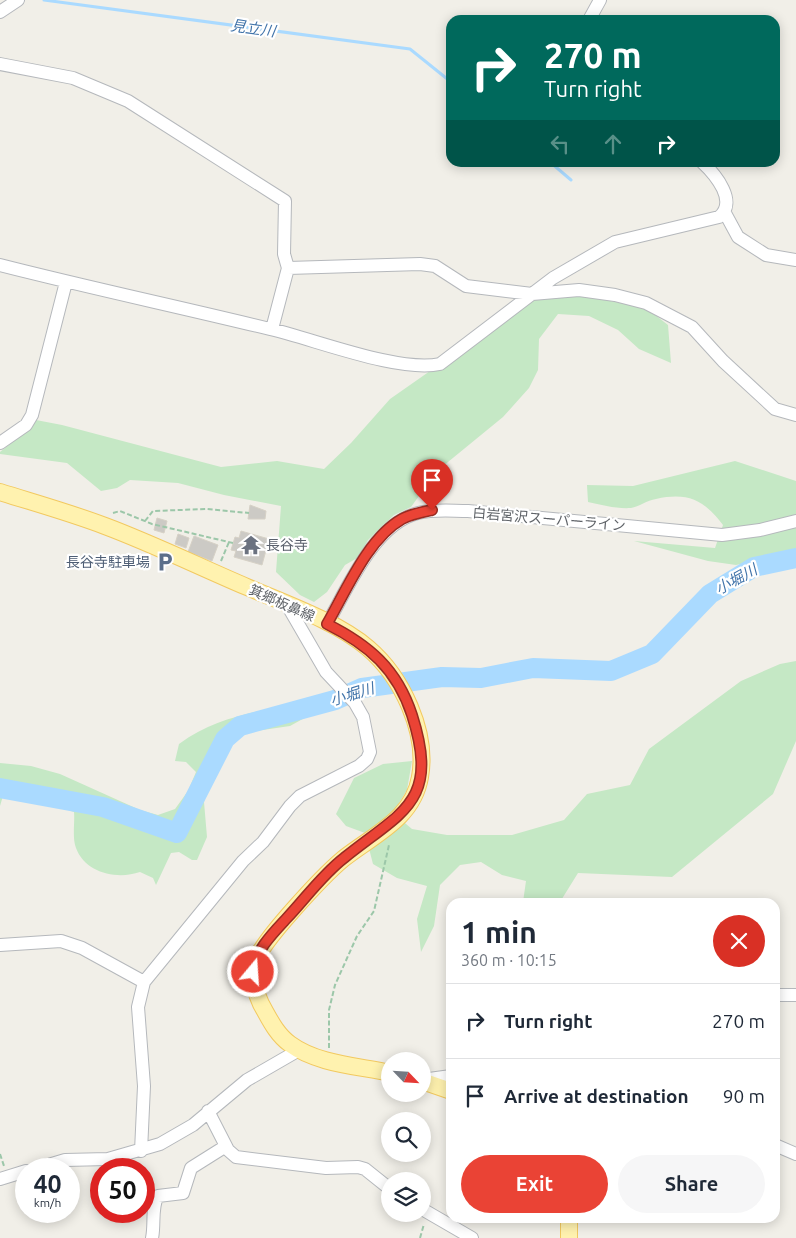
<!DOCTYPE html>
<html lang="en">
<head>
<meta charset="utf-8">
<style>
	:root { --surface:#fff; --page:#f6f6f7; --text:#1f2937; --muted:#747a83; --line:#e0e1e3; --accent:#ea4335 }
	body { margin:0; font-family:Ubuntu,"Noto Sans JP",sans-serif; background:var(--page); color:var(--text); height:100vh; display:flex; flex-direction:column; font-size:19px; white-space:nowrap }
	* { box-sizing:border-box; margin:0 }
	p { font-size:16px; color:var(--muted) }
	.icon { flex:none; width:28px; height:28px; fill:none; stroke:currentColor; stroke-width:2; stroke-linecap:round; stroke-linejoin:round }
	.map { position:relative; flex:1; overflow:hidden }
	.drawer { position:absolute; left:446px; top:898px; width:334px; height:325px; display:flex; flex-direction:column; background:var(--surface); border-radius:15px; box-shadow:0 2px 12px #0003 }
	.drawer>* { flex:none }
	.hud { position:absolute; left:446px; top:15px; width:334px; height:152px; border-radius:15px; box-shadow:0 2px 12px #0003; background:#00695c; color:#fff; overflow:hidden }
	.needle { width:32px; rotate:115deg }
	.controls { position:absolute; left:381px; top:1052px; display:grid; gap:10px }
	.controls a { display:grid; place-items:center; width:50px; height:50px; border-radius:50%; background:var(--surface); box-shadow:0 2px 12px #0003; font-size:25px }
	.speed { position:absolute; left:15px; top:1158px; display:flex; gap:10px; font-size:25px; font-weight:700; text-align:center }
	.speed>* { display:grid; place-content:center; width:65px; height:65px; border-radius:50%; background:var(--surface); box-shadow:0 2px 12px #0003; line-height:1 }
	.speed small { font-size:12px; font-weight:400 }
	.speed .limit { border:8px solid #d22; background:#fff; color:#111 }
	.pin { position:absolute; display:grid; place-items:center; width:42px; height:42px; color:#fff; margin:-51px -21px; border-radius:50% 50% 50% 0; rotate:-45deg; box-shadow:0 0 5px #0007 }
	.pin .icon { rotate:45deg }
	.me { position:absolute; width:55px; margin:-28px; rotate:18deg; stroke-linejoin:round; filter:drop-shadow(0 0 4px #0008) }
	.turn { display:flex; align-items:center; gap:18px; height:105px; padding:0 15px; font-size:22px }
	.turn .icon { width:65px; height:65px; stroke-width:2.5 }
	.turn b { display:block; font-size:35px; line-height:42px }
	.lanes { display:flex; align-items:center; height:48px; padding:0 15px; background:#0003; justify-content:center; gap:25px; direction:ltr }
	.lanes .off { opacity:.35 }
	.round { display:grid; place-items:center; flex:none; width:52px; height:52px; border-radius:26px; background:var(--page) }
	.summary { display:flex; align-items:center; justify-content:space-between; height:85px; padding:0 15px }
	h1 { font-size:30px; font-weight:600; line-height:38px }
	.button { display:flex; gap:10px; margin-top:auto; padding:10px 15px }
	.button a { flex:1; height:58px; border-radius:30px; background:var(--accent); color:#fff; font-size:20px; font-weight:600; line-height:58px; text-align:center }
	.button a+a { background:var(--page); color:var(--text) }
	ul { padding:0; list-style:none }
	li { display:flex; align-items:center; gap:15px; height:75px; padding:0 15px; border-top:1px solid var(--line) }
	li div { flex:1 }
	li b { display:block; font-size:19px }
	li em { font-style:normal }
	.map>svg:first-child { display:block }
	.green { fill:#c5e8c5 }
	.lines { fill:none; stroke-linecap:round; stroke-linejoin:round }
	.stream { stroke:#aadaff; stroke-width:3 }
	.river { stroke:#aadaff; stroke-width:20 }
	.building { fill:#cccac5; stroke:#d6d1c6 }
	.minor-casing { stroke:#b5b8bc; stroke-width:14 }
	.major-casing { stroke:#f2c960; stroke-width:18 }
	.path { stroke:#9cc7a9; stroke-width:2; stroke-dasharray:5 2.5; stroke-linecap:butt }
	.minor { stroke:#fff; stroke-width:12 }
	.major { stroke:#fff2af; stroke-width:16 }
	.route-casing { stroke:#982c22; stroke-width:12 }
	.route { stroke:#ea4335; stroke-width:9 }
	.labels { text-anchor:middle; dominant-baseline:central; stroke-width:4.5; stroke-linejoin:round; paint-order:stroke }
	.street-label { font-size:14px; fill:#5f6368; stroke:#fff }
	.worship-label { font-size:14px; fill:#5b616d; stroke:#fff; text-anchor:start }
	.service-label { font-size:14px; fill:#4e5e75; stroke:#fff; text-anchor:end }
	.water-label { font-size:15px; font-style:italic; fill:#4174aa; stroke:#fff }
</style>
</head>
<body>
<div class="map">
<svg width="796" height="1238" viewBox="0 0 796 1238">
	<rect width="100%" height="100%" fill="#f1efe8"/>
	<!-- green -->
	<path class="green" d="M576 295 645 307 668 325 671 363 639 349 618 330 589 316 558 314 539 339 538 370 529 388 503 417 437 471 411 507 394 515 368 540 359 557 345 565 327 592 314 602 300 595 276 572 281 506 224 495 178 483 130 480 117 488 101 491 67 463 0 454V452L30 428 36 420 62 425 221 467 277 461 324 469 351 443 390 399 533 299Z
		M735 461 796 481V552L736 565 708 561 634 541 715 548 723 525C704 500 688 492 656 499 647 500 639 507 631 508 617 509 601 505 588 502L587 485 633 486Z
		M796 661V741L773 794 672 877 578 873 560 902H523L526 881 502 875 481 862 460 865 440 885 434 926 421 952 417 919 427 886 397 878 373 864 365 833 346 826 336 814 354 778 383 764 412 761 407 790 393 813 412 829 447 835H512L564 820 587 794 630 785 649 749 741 681 780 664Z
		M312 697H319L324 700 319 710 290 726 249 732 231 742 207 790 204 802 207 837 197 860H192L179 852 171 853 156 885 153 878 140 872C117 880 85 873 76 848 72 838 75 822 74 812L5 789 0 806V763L31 766 60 774 140 810 158 815 175 809 188 791 196 772 186 762 175 761 179 744C223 712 263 714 312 697Z"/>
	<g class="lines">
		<!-- stream -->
		<path class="stream" d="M44 0 410 49 451 82
			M550 162 571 180"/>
		<!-- river -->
		<path class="river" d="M0 788 103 807 177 833 225 739 240 726 335 700 362 688 442 677 481 678 533 668 611 671 652 654 710 594 754 567 796 558"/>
	</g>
	<!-- building -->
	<path class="building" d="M250 505 266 511 265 519H248Z
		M157 518 167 521 164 533 154 530Z
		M241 531 269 539 262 565 234 557 236 551 231 550 235 537 239 538Z
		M178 534 189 538 186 548 175 544Z
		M194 536 218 545 212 561 188 552Z"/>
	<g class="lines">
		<defs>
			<path id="minor" d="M0 12 18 0
				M589 20 600 0
				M0 64 73 78 128 101 285 201 284 254 288 268 272 329
				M725 213 738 237 766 255 796 260
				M0 265C90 288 180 307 270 329 314 339 399 373 440 364L553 278 615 242 719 217C738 202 716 175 702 162
				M288 268 420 264 435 266 466 286 532 294 579 290 615 295 646 303 692 327 723 361 775 409 796 415
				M0 443 26 425 32 415 66 282
				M327 624C348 588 374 524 418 513 434 509 451 511 468 511L722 535 760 530 796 521
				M0 945 61 941 82 948 144 982
				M775 995H796
				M422 1080 451 1076
				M208 1111 228 1150 236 1157 326 1168 358 1167 365 1169 390 1189
				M775 1145 796 1154
				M141 1151 144 1086 138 1007 144 982 243 861 263 842 290 806 300 796 359 766 367 759 370 752 363 717 355 703 326 672 286 603
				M35 1169 65 1160 108 1159 160 1144 193 1125 247 1080 299 1050
				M0 1179 26 1171
				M422 1209 472 1238
				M152 1238C155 1225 151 1206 158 1196L183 1193 191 1168 226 1146"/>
			<path id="major" d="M0 492C35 503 71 513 105 526 153 544 200 567 247 587 284 603 338 622 368 648 402 677 428 732 420 777 413 819 373 835 343 859 325 874 258 944 254 965 252 978 256 993 261 1004 269 1018 276 1034 290 1044 317 1064 358 1066 390 1073
				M422 1081 451 1091
				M569 1238V1218"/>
		</defs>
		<!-- minor casing -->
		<use href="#minor" class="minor-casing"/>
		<!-- major casing -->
		<use href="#major" class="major-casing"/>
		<!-- path -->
		<path class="path" d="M113 513 120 511 152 524 233 543
			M145 521 153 511 207 509 249 513
			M221 561 229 542
			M329 1048V1010L335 985 357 936 374 911 389 845
			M0 1154 4 1166
			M420 1238 424 1224"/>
		<!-- minor -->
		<use href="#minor" class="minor"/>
		<!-- major -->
		<use href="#major" class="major"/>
	</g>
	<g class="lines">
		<defs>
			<path id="route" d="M253 972C256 950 271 935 286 919 305 899 322 875 344 858 402 811 440 803 412 715 397 669 369 645 327 624 346 591 368 538 402 519 411 514 422 512 432 510"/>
		</defs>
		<!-- route casing -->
		<use href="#route" class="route-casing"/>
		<!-- route -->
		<use href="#route" class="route"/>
	</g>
	<!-- icons -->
	<defs>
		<symbol id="temple-bare" viewBox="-9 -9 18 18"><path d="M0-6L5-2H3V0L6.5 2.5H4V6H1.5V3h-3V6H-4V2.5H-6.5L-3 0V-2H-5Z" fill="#6b7280" stroke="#fff" stroke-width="2.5" paint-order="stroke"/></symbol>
		<symbol id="parking-bare" viewBox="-9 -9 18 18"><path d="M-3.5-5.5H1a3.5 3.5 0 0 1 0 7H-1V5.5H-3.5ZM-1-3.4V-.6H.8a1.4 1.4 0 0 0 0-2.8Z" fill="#5c6f8a" stroke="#fff" stroke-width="2.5" paint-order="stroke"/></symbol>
	</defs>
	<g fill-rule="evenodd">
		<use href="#temple-bare" x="237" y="531" width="28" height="28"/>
		<use href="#parking-bare" x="151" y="548" width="28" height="28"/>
	</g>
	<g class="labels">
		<!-- street labels -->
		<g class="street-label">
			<text transform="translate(549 519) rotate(5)">白岩宮沢スーパーライン</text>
			<text transform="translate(282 603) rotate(24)">箕郷板鼻線</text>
		</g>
		<!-- worship labels -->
		<g class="worship-label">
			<text x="266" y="545">長谷寺</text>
		</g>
		<!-- service labels -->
		<g class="service-label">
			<text x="150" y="562">長谷寺駐車場</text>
		</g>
		<!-- water labels -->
		<g class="water-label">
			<text transform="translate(253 28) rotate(8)">見立川</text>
			<text transform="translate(736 579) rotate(-29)">小堀川</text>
			<text transform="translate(352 694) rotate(-17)">小堀川</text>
		</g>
	</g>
</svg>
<div class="controls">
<a><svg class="needle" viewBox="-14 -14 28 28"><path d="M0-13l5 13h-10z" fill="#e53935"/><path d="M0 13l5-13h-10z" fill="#747a83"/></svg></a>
<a><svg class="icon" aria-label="search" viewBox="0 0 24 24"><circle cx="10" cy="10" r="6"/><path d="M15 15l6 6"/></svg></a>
<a><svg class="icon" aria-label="layers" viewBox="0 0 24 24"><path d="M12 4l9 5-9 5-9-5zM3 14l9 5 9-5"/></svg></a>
</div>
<div class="speed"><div>40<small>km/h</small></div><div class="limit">50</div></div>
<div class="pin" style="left:432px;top:510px;background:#d93025"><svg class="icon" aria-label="arrive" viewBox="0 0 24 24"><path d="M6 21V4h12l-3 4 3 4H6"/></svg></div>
<svg class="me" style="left:253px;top:972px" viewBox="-20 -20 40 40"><circle r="17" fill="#ea4335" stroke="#fff" stroke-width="3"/><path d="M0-11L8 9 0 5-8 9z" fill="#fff"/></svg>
<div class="hud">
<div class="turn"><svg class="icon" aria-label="right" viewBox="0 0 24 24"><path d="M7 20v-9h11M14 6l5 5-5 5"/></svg><div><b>270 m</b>Turn right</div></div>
<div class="lanes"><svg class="icon off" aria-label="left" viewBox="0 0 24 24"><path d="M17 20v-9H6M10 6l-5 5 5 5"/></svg><svg class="icon off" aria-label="ahead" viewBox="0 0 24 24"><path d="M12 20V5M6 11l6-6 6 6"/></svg><svg class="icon" aria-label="right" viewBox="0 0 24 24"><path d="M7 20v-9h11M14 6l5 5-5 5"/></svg></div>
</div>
<section class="drawer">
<div class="summary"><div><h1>1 min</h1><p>360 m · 10:15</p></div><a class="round" style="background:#d93025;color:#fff"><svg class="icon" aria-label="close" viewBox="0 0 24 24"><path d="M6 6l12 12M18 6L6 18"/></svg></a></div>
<ul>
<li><svg class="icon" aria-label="right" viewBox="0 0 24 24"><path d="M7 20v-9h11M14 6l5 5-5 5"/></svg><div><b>Turn right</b></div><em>270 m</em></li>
<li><svg class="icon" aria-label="arrive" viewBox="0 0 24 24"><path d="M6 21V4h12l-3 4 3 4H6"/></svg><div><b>Arrive at destination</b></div><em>90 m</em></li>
</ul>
<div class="button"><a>Exit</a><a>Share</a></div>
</section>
</div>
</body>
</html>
